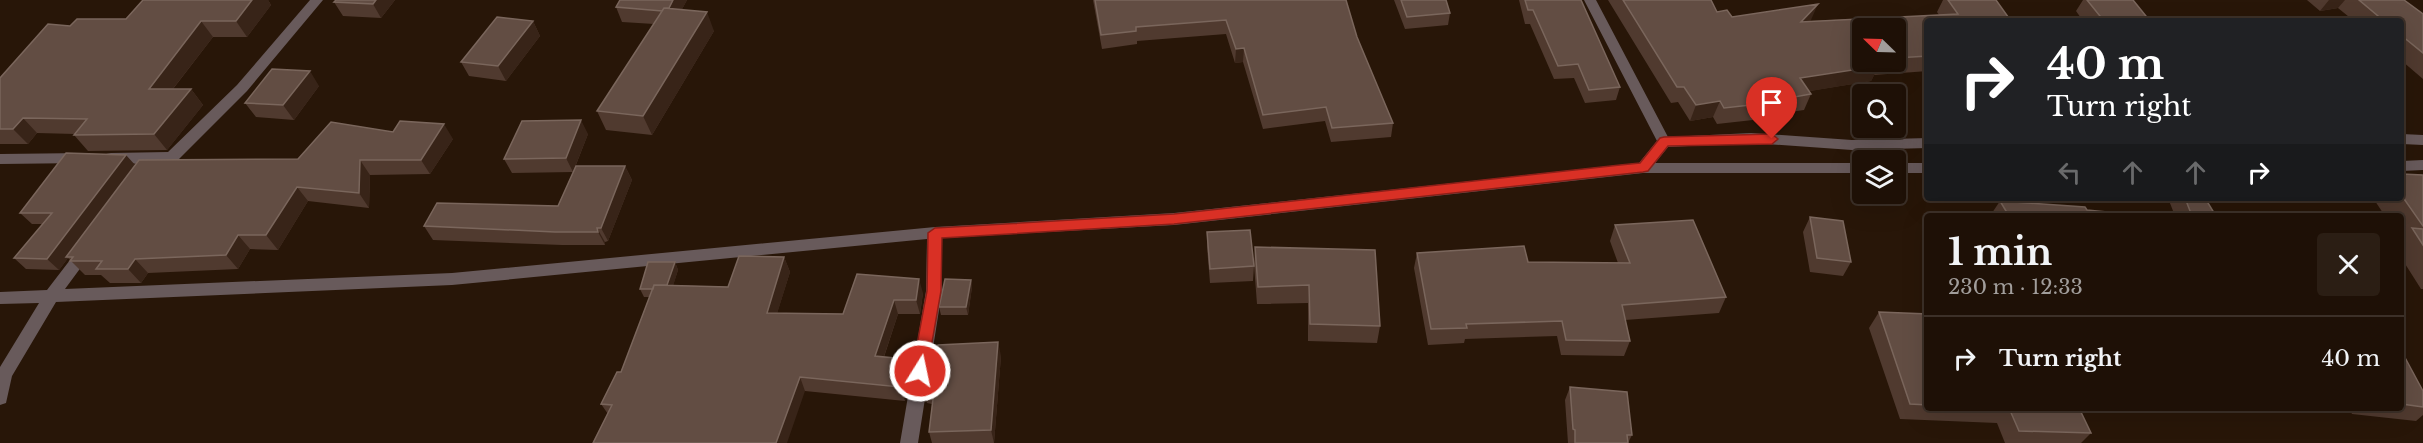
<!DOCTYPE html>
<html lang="en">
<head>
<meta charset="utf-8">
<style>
	:root { --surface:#1e1006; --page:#2b1e14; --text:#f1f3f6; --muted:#a19d9b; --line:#3c3028 }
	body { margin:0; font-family:"Libre Baskerville",serif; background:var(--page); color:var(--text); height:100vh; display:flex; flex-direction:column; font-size:22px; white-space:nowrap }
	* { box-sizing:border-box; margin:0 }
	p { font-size:20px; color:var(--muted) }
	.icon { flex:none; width:33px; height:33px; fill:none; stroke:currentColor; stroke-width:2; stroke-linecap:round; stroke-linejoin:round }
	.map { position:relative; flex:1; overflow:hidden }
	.panel { position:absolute; left:1924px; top:213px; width:480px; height:198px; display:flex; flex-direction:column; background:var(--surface); border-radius:6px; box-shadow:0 6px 24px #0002,0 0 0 2px var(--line) }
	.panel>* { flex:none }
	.guide { position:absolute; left:1924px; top:18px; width:480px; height:183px; border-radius:6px; box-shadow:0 6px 24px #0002,0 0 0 2px var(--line); background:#202124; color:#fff; overflow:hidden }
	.needle { width:39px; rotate:293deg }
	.fabs { position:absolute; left:1852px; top:18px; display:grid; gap:12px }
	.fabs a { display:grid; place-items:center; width:54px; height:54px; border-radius:6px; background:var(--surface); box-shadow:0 6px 24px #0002,0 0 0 2px var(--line); font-size:30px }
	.pin { position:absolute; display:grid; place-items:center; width:51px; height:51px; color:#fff; margin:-62px -26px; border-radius:50% 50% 50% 0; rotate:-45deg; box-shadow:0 0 6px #0007 }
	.pin .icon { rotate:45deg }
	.me { position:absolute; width:66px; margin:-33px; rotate:10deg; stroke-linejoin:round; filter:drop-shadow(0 0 4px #0008) }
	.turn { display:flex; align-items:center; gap:21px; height:126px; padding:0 24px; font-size:27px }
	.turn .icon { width:78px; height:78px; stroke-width:2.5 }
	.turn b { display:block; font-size:42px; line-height:51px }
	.lanes { display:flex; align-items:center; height:57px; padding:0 24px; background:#0003; justify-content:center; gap:30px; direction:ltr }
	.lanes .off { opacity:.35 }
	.round { display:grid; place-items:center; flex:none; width:63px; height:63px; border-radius:6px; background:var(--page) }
	.headline { display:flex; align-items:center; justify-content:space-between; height:102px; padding:0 24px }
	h1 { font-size:36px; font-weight:700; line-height:45px }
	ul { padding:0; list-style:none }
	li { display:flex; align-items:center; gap:18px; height:84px; padding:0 24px; border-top:2px solid var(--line) }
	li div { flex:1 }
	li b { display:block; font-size:22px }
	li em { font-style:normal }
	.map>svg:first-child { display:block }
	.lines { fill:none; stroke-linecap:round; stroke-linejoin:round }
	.minor { fill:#685a5b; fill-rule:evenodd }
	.wall { fill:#503a2f; fill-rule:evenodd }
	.shaded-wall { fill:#382418 }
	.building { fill:#624d43; stroke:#7a665c; stroke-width:1.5 }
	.route { fill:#d93025; stroke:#8d1f18; stroke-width:1.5 }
</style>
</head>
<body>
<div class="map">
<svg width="2423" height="443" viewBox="0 0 2423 443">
	<rect width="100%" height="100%" fill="#281608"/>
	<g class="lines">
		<!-- minor -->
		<path class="minor" d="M310 0H323L247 91 177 161 156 164 145 180 140 181 133 176 141 164 106 162 104 158 106 154 111 153 168 152 237 85Z
			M1584 0H1596L1668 137 1751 133 1852 140 1928 138V148L1852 150 1751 143 1668 147 1655 163H1863V173H1643L1174 225 942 238V291L918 443H900L926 291 927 239 452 285 56 302 12 376 6 403 0 405V367L39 303 0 304V292L47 290 80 247H90L93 251 65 289 452 273 935 227 1174 213 1639 163 1657 141Z
			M2402 134 2423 135V145L2402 144Z
			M84 153 91 158 84 163 0 164V154Z
			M2423 160V170L2402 171V161Z
			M1896 163H1928V173H1896Z"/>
	</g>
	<!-- wall -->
	<path class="wall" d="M143 0H268L271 5 247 37H213L173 89H191L203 105 167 150 88 151 74 135 75 134 37 133 28 144H0V78L126 19Z
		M395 0 381 18 343 16 334 2Z
		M620 0H687L682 9 714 31 652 135 606 130 597 111 654 24 622 22 616 7Z
		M1093 0H1346L1357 37 1393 123 1391 137 1331 142 1325 121 1263 129 1243 62 1235 63 1226 34 1137 41V44L1102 49Z
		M1394 0H1446L1450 13 1448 25 1405 29Z
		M1519 0H1581L1620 87 1616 100 1585 103 1574 78 1554 79 1530 24H1525Z
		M1608 0H1711L1717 12 1732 17 1811 20 1809 21 1939 15 1937 12 1943 0H1996L2011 21H1928V71L1874 75 1871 81 1809 91 1811 94 1804 110 1790 112 1788 116 1717 124 1713 117 1690 121 1678 102 1671 103ZM1896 28V62H1863Z
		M2083 0H2133L2150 21H2083L2076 11Z
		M2307 0H2404L2423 14V79L2402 61V21H2354L2338 8 2320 11Z
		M533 21 540 36 506 81 469 76 461 62Z
		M319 86 294 120 256 117 245 103Z
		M393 132 453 139 430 174 370 175 369 208 308 201 278 250 250 249 238 269 148 273 141 283H110L101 275H85L68 258 59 270 26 269 14 258 43 224H32L20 213 135 165 298 159Z
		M588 134 574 170 625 166 632 180 608 241 605 242V245H562L433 240 424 226 558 206 573 172 512 173 504 159Z
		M2402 174 2423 175V289H2421L2402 259V216H2385L2373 198H2402Z
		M2168 198H2205L2216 216H2175Z
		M2000 201 2087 210 2148 216H1990Z
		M1810 217 1851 262 1843 276 1810 272 1803 232Z
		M1615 225 1726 297 1719 313 1625 320 1630 341 1624 356 1561 355 1557 336 1465 339 1464 343 1428 345 1414 268 1417 253 1528 262 1618 263 1610 241Z
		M1207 232 1254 266 1253 281 1210 283 1207 247Z
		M1255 247 1380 326 1377 343 1308 341V303L1257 304 1254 265Z
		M784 257 790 272 777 313 843 314 857 274 923 293 920 314H898L884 357 910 373 905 401 805 391 608 414 601 404 621 372 650 297H644L640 289 675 262 678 270 673 285 728 287Z
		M971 280 972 287 968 315H941L939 307Z
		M1879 312 1928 314V408H2079L2091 433 2081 443H2005L1997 423 1900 419 1869 328Z
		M2402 352 2423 391V415L2416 421 2352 414 2349 408H2402Z
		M1001 356 994 443H932L929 432 932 404 927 403 923 390 937 362Z
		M1570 387 1632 435 1628 443H1568L1565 400Z"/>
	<!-- shaded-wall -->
	<path class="shaded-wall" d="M252 0H268L271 5 247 37 236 21Z
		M376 0H395L381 18 373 4Z
		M673 0H687L673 26 667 11Z
		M2329 0H2345L2338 8 2320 11Z
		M1818 4 1811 20 1794 38 1801 22Z
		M707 12 714 31 652 135 643 116Z
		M201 21 213 37 161 104 149 89Z
		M533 21 540 36 506 81 498 66Z
		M1244 48 1243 62 1235 63 1236 49Z
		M1879 66 1871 81 1793 94 1800 78Z
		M310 71 319 86 294 120 283 105Z
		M191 89 203 105 167 150 154 134Z
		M1720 101 1713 117 1690 121 1696 105Z
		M23 118 37 133 28 144 13 129Z
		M581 120 588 134 573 172 566 158Z
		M444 124 453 139 430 174 421 160Z
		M126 155 136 166 66 257 68 258 59 270 47 259Z
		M360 160 370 175 369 208 359 193Z
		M625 166 632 180 608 241 601 228Z
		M297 187 308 201 278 250 266 235Z
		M597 228 605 242V245L598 232Z
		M238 235 250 249 238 269 226 255Z
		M784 257 790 272 773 327 767 313Z
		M135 259 148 273 141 283 128 269Z
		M675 262 678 270 670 296 666 288Z
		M919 279 923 293 920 314 916 300Z
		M971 280 972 287 968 315 966 307Z
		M894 300 898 314 879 371 875 356Z
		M998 342 1001 356 994 443 991 430Z
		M905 359 910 373 905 401 900 387Z
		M800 377 805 391 787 443H776Z"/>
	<!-- building -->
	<path class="building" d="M143 0H252L236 21H201L149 89H191L154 134 74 135 87 119 23 118 13 129H0V78L48 24 70 26 77 19H126Z
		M336 0H376L373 4 334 2Z
		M620 0H673L669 8H664L662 11 616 7Z
		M1095 0H1346L1357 37 1393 123 1332 128 1326 107 1263 115 1244 48 1236 49 1226 20 1136 27V31L1101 35Z
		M1401 0H1446L1450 13 1407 17Z
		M1525 0H1581L1620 87 1589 90 1578 64 1558 66 1533 10H1528Z
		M1623 0H1711L1717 12 1727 10 1732 17 1818 4 1801 22 1958 14 1948 0H1996L2011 21H1928V56L1896 58V28H1863V62H1877L1879 66 1800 78 1811 94 1794 97 1796 100 1724 108 1720 101 1696 105 1684 87H1677Z
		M2087 0H2133L2150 21H2104Z
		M2359 0H2404L2423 14V53L2402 36V21H2384Z
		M664 8 707 12 643 116 597 111Z
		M497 17 533 21 498 66 461 62Z
		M272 69 310 71 283 105 245 103Z
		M581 120 566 158 504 159 522 121Z
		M400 121 444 124 421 160H360L359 193 297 187 266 235H238L226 255 135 259 128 269H96L102 261H70L73 257H66L139 160 298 159 331 122 393 132Z
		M66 153 126 155 47 259 14 258 52 213H20Z
		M576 166H625L601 228H597L598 232H555L424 226 437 203 558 206Z
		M2402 174 2423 175V226L2402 196Z
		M2185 198H2205L2216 216H2192Z
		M2000 201 2085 207 2087 210 2148 216H2009Z
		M1810 217 1843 221 1851 262 1817 258Z
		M1693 220 1726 297 1622 305 1630 341 1566 340 1562 321 1466 324 1467 328 1431 329 1417 253 1524 246 1528 262 1630 263 1615 225Z
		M2412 228 2423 229V245Z
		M1250 230 1254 266 1210 269 1207 232Z
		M1255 247 1375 250 1380 326 1310 324 1309 285 1258 287Z
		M739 256 784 257 767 313 843 314 857 274 919 279 916 300H894L875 356 905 359 900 387 800 377 776 443H593L612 405 601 404 617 372H621L654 285 728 287Z
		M648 262H675L667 285H654L653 289H640Z
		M945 279 971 280 966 307H939Z
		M1879 312 1928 314V405L1910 404Z
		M998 342 991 430 929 432 934 391 923 390 927 362H937L938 345Z
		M2402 352 2423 391V407L2402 404Z
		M1570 387 1627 392 1632 435H1627L1628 443H1575V430L1573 429Z
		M2002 408H2079L2091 433 2019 431 2009 408Z"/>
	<!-- route -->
	<path class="route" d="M1772 134 1778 139 1772 144 1668 146 1648 171 1643 172 1174 224 942 238 941 291 927 371 920 378 912 371 927 291 928 233 935 228 1174 214 1620 165 1640 163 1660 138 1664 137Z"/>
</svg>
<div class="fabs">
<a><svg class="needle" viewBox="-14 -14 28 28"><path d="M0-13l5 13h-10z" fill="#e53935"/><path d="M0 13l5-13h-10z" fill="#a19d9b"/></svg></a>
<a><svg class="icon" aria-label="search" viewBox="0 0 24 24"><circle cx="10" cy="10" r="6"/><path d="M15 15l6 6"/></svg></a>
<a><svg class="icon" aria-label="layers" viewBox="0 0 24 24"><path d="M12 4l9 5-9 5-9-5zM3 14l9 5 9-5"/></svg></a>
</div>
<div class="pin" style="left:1772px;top:139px;background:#d93025"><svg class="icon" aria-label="arrive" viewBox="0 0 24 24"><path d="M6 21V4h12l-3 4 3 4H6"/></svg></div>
<svg class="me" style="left:920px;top:371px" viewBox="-20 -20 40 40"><circle r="17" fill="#d93025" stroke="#fff" stroke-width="3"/><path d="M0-11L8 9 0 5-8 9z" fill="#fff"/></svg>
<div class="guide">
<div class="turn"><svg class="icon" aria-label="right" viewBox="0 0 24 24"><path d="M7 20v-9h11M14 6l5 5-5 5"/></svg><div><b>40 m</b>Turn right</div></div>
<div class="lanes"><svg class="icon off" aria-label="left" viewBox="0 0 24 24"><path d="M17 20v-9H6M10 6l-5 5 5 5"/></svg><svg class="icon off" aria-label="ahead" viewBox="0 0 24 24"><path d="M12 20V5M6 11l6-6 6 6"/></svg><svg class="icon off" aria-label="ahead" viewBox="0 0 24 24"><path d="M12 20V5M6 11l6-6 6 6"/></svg><svg class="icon" aria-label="right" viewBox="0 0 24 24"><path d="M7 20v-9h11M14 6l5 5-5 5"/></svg></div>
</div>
<section class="panel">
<div class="headline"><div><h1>1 min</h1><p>230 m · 12:33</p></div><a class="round"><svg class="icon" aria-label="close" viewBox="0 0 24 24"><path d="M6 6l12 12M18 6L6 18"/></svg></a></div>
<ul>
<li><svg class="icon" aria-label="right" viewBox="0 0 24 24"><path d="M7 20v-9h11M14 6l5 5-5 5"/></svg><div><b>Turn right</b></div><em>40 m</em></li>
</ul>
</section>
</div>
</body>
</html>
